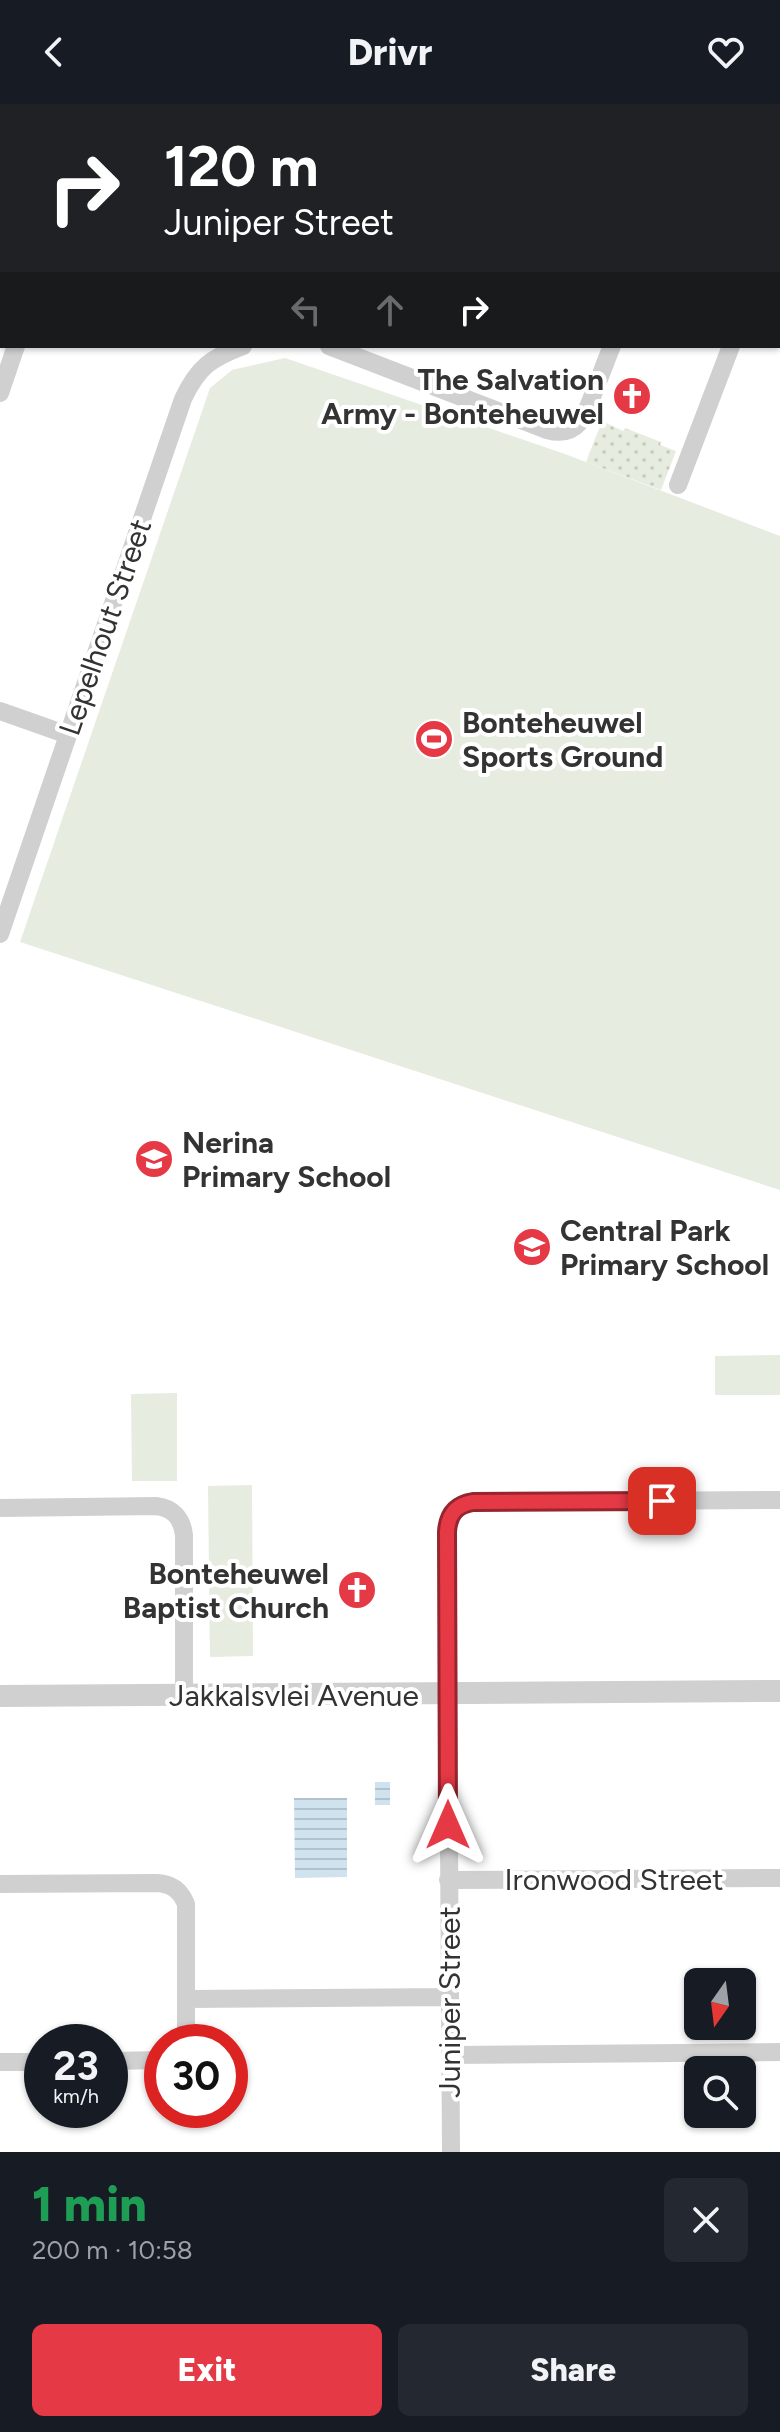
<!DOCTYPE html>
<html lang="en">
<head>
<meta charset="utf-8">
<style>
	:root { --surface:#171b24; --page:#242831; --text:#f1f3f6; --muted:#9ea1a6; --accent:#e63946 }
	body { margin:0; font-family:Figtree,sans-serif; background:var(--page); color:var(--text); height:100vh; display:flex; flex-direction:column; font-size:30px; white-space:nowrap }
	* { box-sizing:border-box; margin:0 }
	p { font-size:26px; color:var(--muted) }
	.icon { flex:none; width:44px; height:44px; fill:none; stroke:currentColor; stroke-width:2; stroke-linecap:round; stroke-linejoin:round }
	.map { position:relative; height:2048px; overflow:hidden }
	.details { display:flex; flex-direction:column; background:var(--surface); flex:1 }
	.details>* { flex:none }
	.guide { position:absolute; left:0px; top:0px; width:780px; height:244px; box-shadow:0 2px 6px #0004; background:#202124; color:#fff; overflow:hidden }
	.needle { width:52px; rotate:194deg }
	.buttons { position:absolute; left:684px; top:1864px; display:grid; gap:16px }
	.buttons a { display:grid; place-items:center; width:72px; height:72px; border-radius:12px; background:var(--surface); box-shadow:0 2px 6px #0004; font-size:40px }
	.speed { position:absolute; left:24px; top:1920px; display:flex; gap:16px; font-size:40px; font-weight:700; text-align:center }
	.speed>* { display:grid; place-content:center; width:104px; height:104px; border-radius:50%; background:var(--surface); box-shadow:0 2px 6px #0004; line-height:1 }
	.speed small { font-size:20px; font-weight:400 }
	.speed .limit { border:12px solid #d22; background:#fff; color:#111 }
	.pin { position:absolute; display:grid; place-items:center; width:68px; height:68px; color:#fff; margin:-34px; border-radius:16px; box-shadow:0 4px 12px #0006 }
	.me { position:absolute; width:88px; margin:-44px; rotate:0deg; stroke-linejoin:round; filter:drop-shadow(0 0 6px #0008) }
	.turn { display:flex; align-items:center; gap:28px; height:168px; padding:0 32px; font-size:36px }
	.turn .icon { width:104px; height:104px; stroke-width:2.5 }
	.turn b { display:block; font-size:56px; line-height:68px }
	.lanes { display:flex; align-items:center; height:76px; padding:0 32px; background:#0003; justify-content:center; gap:40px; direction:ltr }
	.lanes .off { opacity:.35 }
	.round { display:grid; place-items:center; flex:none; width:84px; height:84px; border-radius:12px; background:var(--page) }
	.summary { display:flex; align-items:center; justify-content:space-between; height:136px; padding:0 32px }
	h1 { font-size:48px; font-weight:800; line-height:60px; color:#1e9e55 }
	.primary-button { display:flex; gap:16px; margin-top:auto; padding:16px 32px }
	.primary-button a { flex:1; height:92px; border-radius:12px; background:var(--accent); color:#fff; font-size:32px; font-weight:800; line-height:92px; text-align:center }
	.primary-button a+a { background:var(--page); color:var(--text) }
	header { display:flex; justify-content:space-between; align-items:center; height:104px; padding:0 32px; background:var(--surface); font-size:36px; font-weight:800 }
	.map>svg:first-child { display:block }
	.grass { fill:url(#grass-dots) }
	.pitch { fill:#e6ecdf }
	.water { fill:url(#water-rules) }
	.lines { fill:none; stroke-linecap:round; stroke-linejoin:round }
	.minor { stroke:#d0d0d0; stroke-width:18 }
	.tertiary { stroke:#d0d0d0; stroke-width:22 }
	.route-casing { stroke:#96252e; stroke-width:20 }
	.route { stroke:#e63946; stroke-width:14 }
	.labels { text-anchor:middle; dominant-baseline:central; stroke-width:8; stroke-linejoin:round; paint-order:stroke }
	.poi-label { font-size:30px; font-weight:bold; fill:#333; stroke:#fff; text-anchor:start }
	.street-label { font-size:30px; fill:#333; stroke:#fff }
</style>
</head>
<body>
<header><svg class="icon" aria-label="back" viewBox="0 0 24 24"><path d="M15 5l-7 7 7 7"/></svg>Drivr<svg class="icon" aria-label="heart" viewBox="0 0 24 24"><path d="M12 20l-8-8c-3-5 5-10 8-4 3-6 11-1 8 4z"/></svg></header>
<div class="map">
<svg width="780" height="2048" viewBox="0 0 780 2048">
	<defs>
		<pattern id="grass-dots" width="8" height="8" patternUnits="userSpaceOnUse" patternTransform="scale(2)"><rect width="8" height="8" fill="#e6ecdf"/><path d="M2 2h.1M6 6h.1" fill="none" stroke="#c6cbc0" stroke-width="1.8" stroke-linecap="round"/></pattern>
		<pattern id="water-rules" width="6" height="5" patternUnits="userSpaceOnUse" patternTransform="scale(2)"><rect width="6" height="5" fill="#cfe2ee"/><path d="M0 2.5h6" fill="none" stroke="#b2c2cd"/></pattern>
	</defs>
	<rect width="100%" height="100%" fill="#fff"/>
	<!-- grass -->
	<path class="grass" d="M602 317 623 327 625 324 661 338 660 341 676 347 661 386 586 358Z"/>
	<!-- pitch -->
	<path class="pitch" d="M285 254 565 350 780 432V1086L20 838 210 284 232 266Z
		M780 1251V1291H715V1252Z
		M177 1289V1377H132L131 1290Z
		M252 1381 253 1552 210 1553 208 1382Z"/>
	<!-- water -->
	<path class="water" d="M375 1678H390V1701H375Z
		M294 1694H347V1773L295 1774Z"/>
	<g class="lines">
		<!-- minor -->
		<path class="minor" d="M169 0 170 2
			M778 183 780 178
			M778 225 780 226
			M329 242 547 326C579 335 586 310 595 285 601 271 606 256 612 242
			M0 289 16 242
			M678 381 731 242
			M0 607 68 631
			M0 830 183 295C198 263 211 254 243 242
			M0 1404 156 1402C173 1404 182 1414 184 1431V1591
			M448 1776 780 1774
			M0 1780 157 1779C172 1780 180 1786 186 1800V1938
			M187 1895 449 1893
			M450 1951 780 1948
			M110 1957 162 1956
			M0 1958H42
			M451 2048 447 1422C450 1407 458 1399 473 1398L780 1396"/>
		<!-- tertiary -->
		<path class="tertiary" d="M713 0 719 2
			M778 25H780
			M0 1592 780 1587"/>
	</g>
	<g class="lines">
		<defs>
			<path id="route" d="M448 1721 447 1428C448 1411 455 1401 473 1398L662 1397"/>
		</defs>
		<!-- route casing -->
		<use href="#route" class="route-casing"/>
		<!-- route -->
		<use href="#route" class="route"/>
	</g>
	<!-- icons -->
	<defs>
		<symbol id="church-disc" viewBox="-11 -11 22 22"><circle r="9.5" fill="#e63946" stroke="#fff"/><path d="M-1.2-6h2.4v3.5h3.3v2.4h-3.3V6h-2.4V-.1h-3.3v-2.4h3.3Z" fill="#fff"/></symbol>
		<symbol id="stadium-disc" viewBox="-11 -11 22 22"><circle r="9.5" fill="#e63946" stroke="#fff"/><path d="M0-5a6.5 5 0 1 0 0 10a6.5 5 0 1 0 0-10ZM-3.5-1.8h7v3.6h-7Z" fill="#fff"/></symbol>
		<symbol id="school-disc" viewBox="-11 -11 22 22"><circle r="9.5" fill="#e63946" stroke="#fff"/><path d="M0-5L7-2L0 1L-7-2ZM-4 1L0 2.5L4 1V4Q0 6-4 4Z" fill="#fff"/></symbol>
	</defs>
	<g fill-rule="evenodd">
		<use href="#church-disc" x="610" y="270" width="44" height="44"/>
		<use href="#stadium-disc" x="412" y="613" width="44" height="44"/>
		<use href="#school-disc" x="132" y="1033" width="44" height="44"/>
		<use href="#school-disc" x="510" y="1121" width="44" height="44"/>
		<use href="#church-disc" x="335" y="1464" width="44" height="44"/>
	</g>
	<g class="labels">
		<!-- poi labels -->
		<g class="poi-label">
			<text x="604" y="275" text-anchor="end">The Salvation<tspan x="604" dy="34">Army - Bonteheuwel</tspan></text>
			<text x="462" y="618">Bonteheuwel<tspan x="462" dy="34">Sports Ground</tspan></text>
			<text x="182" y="1038">Nerina<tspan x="182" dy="34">Primary School</tspan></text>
			<text x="560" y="1126">Central Park<tspan x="560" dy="34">Primary School</tspan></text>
			<text x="329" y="1469" text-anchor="end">Bonteheuwel<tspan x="329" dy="34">Baptist Church</tspan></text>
		</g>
		<!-- street labels -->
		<g class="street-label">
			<text transform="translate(105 523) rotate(-71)">Lepelhout Street</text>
			<text x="294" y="1591">Jakkalsvlei Avenue</text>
			<text x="614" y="1775">Ironwood Street</text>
			<text transform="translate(449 1898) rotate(-90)">Juniper Street</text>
		</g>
	</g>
</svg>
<div class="buttons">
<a><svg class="needle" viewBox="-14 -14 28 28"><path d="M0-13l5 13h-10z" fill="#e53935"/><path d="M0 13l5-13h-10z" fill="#9ea1a6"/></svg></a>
<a><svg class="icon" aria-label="search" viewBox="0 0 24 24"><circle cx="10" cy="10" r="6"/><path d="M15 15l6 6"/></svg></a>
</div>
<div class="speed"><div>23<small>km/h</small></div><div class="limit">30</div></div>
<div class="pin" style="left:662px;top:1397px;background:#d93025"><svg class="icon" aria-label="arrive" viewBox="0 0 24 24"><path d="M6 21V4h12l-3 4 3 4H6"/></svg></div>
<svg class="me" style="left:448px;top:1721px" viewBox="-20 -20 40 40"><path d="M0-17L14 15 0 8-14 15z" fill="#e63946" stroke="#fff" stroke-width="4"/></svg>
<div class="guide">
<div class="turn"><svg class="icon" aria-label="right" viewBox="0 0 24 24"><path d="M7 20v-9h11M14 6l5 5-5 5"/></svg><div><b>120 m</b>Juniper Street</div></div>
<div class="lanes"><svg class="icon off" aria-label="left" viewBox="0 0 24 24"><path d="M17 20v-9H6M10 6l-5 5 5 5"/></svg><svg class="icon off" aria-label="ahead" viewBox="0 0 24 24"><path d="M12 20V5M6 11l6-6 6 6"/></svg><svg class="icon" aria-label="right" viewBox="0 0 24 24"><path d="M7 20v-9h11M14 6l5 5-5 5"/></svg></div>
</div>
</div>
<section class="details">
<div class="summary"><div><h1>1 min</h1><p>200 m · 10:58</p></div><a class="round"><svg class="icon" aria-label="close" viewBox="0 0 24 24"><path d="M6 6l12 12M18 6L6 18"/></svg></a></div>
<div class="primary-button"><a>Exit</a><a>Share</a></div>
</section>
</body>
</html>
